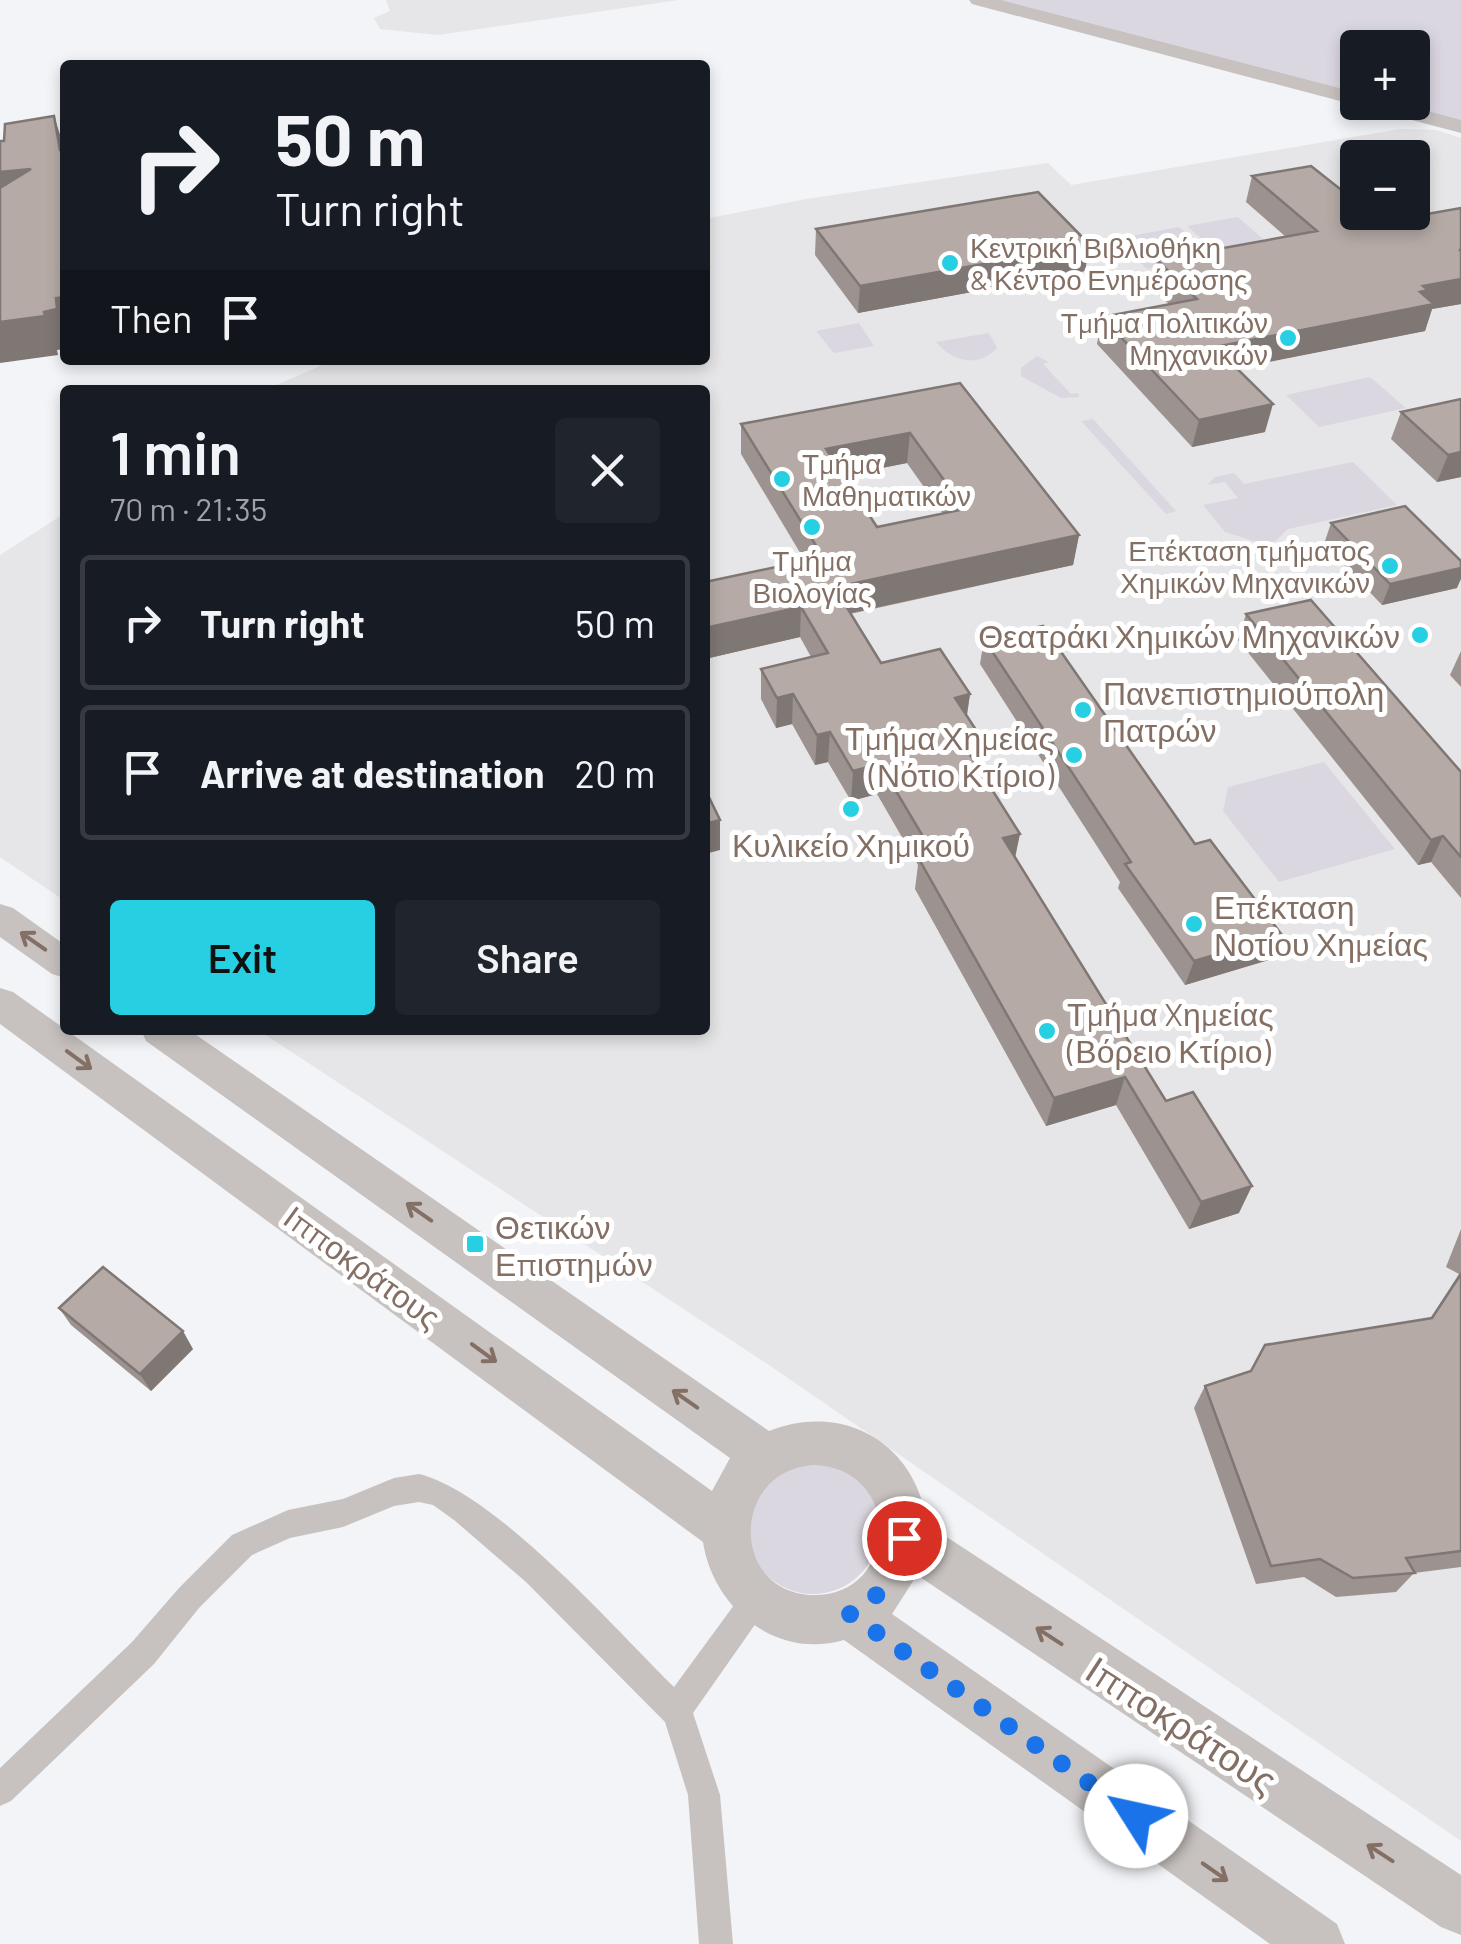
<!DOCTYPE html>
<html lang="en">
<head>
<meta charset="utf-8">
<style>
	:root { --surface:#171b24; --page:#20242c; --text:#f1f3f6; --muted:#9ea1a6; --line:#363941; --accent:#27cfe3 }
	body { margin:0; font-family:Barlow,sans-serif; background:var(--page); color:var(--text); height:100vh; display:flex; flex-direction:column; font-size:38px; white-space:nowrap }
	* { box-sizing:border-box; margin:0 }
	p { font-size:32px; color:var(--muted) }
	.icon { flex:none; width:55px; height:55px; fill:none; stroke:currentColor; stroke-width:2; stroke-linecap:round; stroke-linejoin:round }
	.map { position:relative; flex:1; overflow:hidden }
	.details { position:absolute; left:60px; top:385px; width:650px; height:650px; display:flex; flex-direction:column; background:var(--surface); border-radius:10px; box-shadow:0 5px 15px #0003 }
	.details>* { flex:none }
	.banner { position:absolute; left:60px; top:60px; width:650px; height:305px; border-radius:10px; box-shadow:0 5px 15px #0003; background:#171b24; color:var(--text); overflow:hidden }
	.tools { position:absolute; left:1340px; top:30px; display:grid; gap:20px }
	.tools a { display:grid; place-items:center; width:90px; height:90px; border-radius:10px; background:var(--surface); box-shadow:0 5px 15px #0003; font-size:50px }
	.pin { position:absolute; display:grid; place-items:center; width:85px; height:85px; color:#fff; margin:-42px; border:5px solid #fff; border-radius:50%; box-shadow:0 2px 10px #0007 }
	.me { position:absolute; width:110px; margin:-55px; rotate:305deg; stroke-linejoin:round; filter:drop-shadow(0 0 8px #0008) }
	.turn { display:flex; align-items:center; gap:35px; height:210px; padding:0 50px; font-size:45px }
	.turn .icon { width:130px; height:130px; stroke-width:2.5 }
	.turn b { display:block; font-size:70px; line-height:85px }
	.then { display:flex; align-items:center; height:95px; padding:0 50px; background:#0003; gap:20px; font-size:38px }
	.round { display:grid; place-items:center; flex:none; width:105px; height:105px; border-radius:10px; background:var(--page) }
	.headline { display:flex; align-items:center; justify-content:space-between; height:170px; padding:0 50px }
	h1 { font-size:60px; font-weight:600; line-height:75px }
	.primary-button { display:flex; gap:20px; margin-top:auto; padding:20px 50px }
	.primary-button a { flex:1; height:115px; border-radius:10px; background:var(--accent); color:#111; font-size:40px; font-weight:600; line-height:115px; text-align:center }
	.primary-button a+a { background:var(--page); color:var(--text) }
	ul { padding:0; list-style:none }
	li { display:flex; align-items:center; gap:30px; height:135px; margin:0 20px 15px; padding:0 30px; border:5px solid var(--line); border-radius:10px }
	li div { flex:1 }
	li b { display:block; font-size:38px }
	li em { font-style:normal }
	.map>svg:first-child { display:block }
	.built { fill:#e6e5e7; fill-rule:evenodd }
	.green { fill:#dbd7e0 }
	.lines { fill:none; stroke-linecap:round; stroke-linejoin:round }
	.pedestrian { fill:#c7c2bf; fill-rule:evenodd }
	.tertiary { fill:#c7c2bf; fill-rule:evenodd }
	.wall { fill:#9c928f; fill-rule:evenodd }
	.shaded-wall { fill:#7f7774 }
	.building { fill:#b5aaa6; stroke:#7f7774; stroke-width:2.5; fill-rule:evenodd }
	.oneway { stroke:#846f65 }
	.route { stroke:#1a73e8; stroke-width:18; stroke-dasharray:0 32.4 }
	.poi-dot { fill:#27cfe3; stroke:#fff; stroke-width:4 }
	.labels { text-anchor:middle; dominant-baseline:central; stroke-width:10; stroke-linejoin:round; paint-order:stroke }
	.far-poi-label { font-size:28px; fill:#846f65; stroke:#fff; text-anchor:start }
	.poi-label { font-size:32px; fill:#846f65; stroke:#fff; text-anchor:start }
	.street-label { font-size:32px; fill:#846f65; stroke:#fff }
	.near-street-label { font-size:38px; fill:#846f65; stroke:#fff }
</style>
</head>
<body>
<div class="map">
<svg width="1461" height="1944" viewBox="0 0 1461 1944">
	<rect width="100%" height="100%" fill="#f3f4f7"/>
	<!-- built -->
	<path class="built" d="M386 0H679L438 35 380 29 374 18 390 11Z
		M1400 129 1436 130 1461 138V1841L766 1363 258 1030H705V390H265L334 360H705V219L806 199 1048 163 1071 185ZM1358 158H1412V212H1358Z
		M65 513V901L0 857V555Z"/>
	<!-- green -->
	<path class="green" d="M996 0H1461V123L1385 103 1412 102V48H1358L1357 95Z
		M1238 217 1271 246 1220 256 1187 226Z
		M1179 227 1212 257 1147 269 1115 239Z
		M859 323 874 346 834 353 816 331Z
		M989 333 997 348C979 368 952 362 936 342Z
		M1037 356 1049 362 1043 364 1071 394 1078 393 1079 397 1061 398 1021 376V368Z
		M1370 377 1406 408 1319 427 1286 395Z
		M1093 419 1176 511 1166 514 1081 421Z
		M1353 462 1397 505 1288 529 1270 546 1225 532 1203 505 1238 498 1225 482 1207 485 1215 477 1234 473 1244 484Z
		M1324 762 1395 849 1279 882 1223 811 1228 787Z
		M747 1528a66 66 0 1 1 132 0a66 66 0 1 1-132 0Z"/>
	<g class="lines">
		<!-- pedestrian -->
		<path class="pedestrian" d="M419 1474C496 1493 615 1629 674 1687L748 1586 758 1581 768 1586 773 1596 768 1606 693 1713 720 1795 733 1944H699L688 1795 665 1722 526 1582 454 1520 433 1505 419 1502 394 1506 343 1527 290 1538 252 1555 199 1608 154 1664 11 1801 0 1806V1768L132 1642 179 1588 232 1535 288 1510 343 1499 394 1478Z"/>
		<!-- tertiary -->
		<path class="tertiary" d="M969 0H1001L1358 93V102H1394L1461 120V133L972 4Z
			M0 904 13 908 65 945V978L52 974 0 937Z
			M0 988 13 992 712 1491 730 1458 146 1041 141 1030H189L769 1431C844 1401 917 1444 927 1524L1461 1875V1935L1441 1927 917 1575 892 1614 1337 1924 1345 1944H1270L844 1640C776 1660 713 1608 703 1542L0 1024ZM815 1465C904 1469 899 1598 811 1595 729 1591 731 1469 815 1465Z"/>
	</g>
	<!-- wall -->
	<path class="wall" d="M1252 176 1382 222 1461 208V304L1432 309 1425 331 1236 368 1265 432 1192 447 1097 344 1102 317 1169 304 1151 287 1157 260 1286 237 1246 202Z
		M816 229 1085 271 858 313 815 255Z
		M960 383 1079 535 1073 565 850 614 881 663 970 694 967 716 986 745 981 772 1015 858 1166 1101 1239 1213 1189 1229 1116 1105 1046 1126 915 889 918 865 877 794 851 801 828 762 815 765 792 724 776 728 761 699V669L811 657 800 637 705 659 805 561 741 454V424ZM907 463 943 514 877 527 843 476Z
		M1461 399V477L1437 482 1391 439 1401 412Z
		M1331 523 1457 588 1382 605 1324 544Z
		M1246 614 1461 772V898L1431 862 1418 865 1238 640Z
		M984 639 1272 959 1185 985 1118 888 1120 882 980 664Z
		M1461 651V687L1450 675Z
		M1461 1229V1567L1414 1573 1396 1592 1336 1597 1304 1577 1256 1584 1194 1408 1205 1386 1430 1319 1459 1274 1446 1267Z
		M59 1308 193 1349 151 1391 71 1325Z"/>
	<!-- shaded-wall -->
	<path class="shaded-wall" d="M54 116 65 150H60Z
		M31 169 0 210V172Z
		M1090 245 1085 271 858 313 860 286Z
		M1461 279V304L1432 309 1425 331 1208 374 1215 347 1423 286Z
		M65 297V349L57 350 58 355 0 363V322L44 312 56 298Z
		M1273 404 1265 432 1192 447 1199 420Z
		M910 433 907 463 824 479 826 449Z
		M1461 452V477L1437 482 1448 455Z
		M1079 535 1073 565 846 614 839 628 841 586Z
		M1461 568V579L1457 588 1382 605 1390 584Z
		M801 607 800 637 705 659V628Z
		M793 694 792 724 776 728 777 698Z
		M970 694 965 725 955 698Z
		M830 732 828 762 815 765 817 735Z
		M986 745 981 775 967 750Z
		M880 764 877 794 851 801 853 771Z
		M720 820V850L705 854V824Z
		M1020 834 1014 863 1003 838Z
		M1443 836 1431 862 1418 865 1431 840Z
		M1282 935 1272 959 1185 985 1194 961Z
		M1125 1077 1116 1105 1046 1126 1054 1098Z
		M1252 1186 1239 1213 1189 1229 1201 1202Z
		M183 1331 193 1349 151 1391 140 1374Z"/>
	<!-- building -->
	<path class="building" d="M54 116 60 150H65V297L56 298 57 309 44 312 45 316 0 322V188L31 169 0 172V141H4L5 124Z
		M1311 166 1358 203V212H1370L1382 222 1461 208V250H1459L1461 251V279L1423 286 1428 290 1420 292 1434 304 1215 347 1273 404 1199 420 1102 317 1197 299 1157 260 1317 231 1252 176Z
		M1038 192 1090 245 860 286 816 229Z
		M960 383 1079 535 841 586 848 597 841 598 881 663 940 649 970 694 955 698 986 745 967 750 1020 834 1003 838 1166 1101 1193 1092 1252 1186 1201 1202 1125 1077 1054 1098 919 859 934 855 880 764 853 771 830 732 817 735 793 694 777 698 761 669 828 653 801 607 705 628V582L823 557 741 424ZM910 433 965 509 877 527 826 449Z
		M1461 399V452L1448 455 1401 412Z
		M1405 506 1461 561V568L1390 584 1331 523Z
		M1311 600 1461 772V857L1443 836 1431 840 1246 614Z
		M1043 626 1195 844 1210 840 1282 935 1194 961 1125 864 1131 862 984 639Z
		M705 789 720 820 705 824Z
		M103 1267 183 1331 140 1374 59 1308Z
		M1461 1274V1551L1406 1558 1415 1573 1353 1578 1320 1559 1271 1566 1205 1386 1251 1371 1265 1345 1432 1318Z"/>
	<!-- one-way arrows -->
	<defs><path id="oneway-shaft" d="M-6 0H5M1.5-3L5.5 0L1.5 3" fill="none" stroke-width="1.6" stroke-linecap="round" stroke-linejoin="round" transform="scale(2.5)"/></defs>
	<g class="oneway">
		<use href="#oneway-shaft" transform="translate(33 941) rotate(-145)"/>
		<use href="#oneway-shaft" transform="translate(79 1060) rotate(36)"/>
		<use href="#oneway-shaft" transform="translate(419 1212) rotate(-145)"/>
		<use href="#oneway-shaft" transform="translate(484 1353) rotate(36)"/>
		<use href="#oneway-shaft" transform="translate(685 1399) rotate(-145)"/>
		<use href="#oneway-shaft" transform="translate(1049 1636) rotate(-147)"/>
		<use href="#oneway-shaft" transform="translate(1380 1853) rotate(-147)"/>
		<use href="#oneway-shaft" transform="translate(1215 1872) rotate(35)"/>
	</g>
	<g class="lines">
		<!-- route -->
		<path class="route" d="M904 1538C898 1575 882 1596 850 1614L1136 1816"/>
	</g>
	<!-- markers -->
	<g class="poi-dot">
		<circle cx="950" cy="263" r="10"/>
		<circle cx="1288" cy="338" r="10"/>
		<circle cx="782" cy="479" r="10"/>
		<circle cx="812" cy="527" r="10"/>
		<circle cx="1390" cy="566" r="10"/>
		<circle cx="1420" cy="635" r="10"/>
		<circle cx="1083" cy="710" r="10"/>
		<circle cx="1074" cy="755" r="10"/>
		<circle cx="851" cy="809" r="10"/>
		<circle cx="1194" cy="924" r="10"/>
		<circle cx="1047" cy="1031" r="10"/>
		<rect x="465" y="1234" width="20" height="20" rx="5"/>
	</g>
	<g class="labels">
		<!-- far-poi labels -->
		<g class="far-poi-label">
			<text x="970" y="247">Κεντρική Βιβλιοθήκη<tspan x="970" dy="32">&amp; Κέντρο Ενημέρωσης</tspan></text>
			<text x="1268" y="322" text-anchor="end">Τμήμα Πολιτικών<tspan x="1268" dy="32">Μηχανικών</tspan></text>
			<text x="802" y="463">Τμήμα<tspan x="802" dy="32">Μαθηματικών</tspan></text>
			<text x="1370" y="550" text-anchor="end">Επέκταση τμήματος<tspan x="1370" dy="32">Χημικών Μηχανικών</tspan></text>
			<text x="812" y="560" text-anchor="middle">Τμήμα<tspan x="812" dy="32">Βιολογίας</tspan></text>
		</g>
		<!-- poi labels -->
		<g class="poi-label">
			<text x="1400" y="635" text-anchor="end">Θεατράκι Χημικών Μηχανικών</text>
			<text x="1103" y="692">Πανεπιστημιούπολη<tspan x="1103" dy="37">Πατρών</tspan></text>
			<text x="1054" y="737" text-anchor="end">Τμήμα Χημείας<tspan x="1054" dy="37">(Νότιο Κτίριο)</tspan></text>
			<text x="851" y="844" text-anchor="middle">Κυλικείο Χημικού</text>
			<text x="1214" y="906">Επέκταση<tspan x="1214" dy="37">Νοτίου Χημείας</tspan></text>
			<text x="1067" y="1013">Τμήμα Xημείας<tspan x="1067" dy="37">(Βόρειο Κτίριο)</tspan></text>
			<text x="495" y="1226">Θετικών<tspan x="495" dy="37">Επιστημών</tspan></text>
		</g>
		<!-- street labels -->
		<g class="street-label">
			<text transform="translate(363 1266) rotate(36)">Ιπποκράτους</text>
		</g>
		<!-- near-street labels -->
		<g class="near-street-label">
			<text transform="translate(1182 1724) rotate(33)">Ιπποκράτους</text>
		</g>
	</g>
</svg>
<div class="tools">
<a>+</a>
<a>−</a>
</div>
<div class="pin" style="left:904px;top:1538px;background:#d93025"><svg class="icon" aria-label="arrive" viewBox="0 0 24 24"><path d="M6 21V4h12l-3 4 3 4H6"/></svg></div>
<svg class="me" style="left:1136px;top:1816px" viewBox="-20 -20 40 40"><circle r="19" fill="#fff"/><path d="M0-13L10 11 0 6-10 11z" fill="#1a73e8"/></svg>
<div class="banner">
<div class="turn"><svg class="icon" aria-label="right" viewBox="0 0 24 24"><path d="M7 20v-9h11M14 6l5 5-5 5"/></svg><div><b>50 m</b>Turn right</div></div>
<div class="then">Then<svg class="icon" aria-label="arrive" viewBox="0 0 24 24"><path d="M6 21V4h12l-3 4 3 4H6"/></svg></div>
</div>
<section class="details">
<div class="headline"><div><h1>1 min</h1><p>70 m · 21:35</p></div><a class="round"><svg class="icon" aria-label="close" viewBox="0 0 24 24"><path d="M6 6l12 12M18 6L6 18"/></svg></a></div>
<ul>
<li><svg class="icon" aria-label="right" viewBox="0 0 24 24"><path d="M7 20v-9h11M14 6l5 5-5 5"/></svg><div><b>Turn right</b></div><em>50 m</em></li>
<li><svg class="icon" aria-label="arrive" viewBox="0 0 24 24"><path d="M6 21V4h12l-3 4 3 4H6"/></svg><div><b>Arrive at destination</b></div><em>20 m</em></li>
</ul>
<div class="primary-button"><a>Exit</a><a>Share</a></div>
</section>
</div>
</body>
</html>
